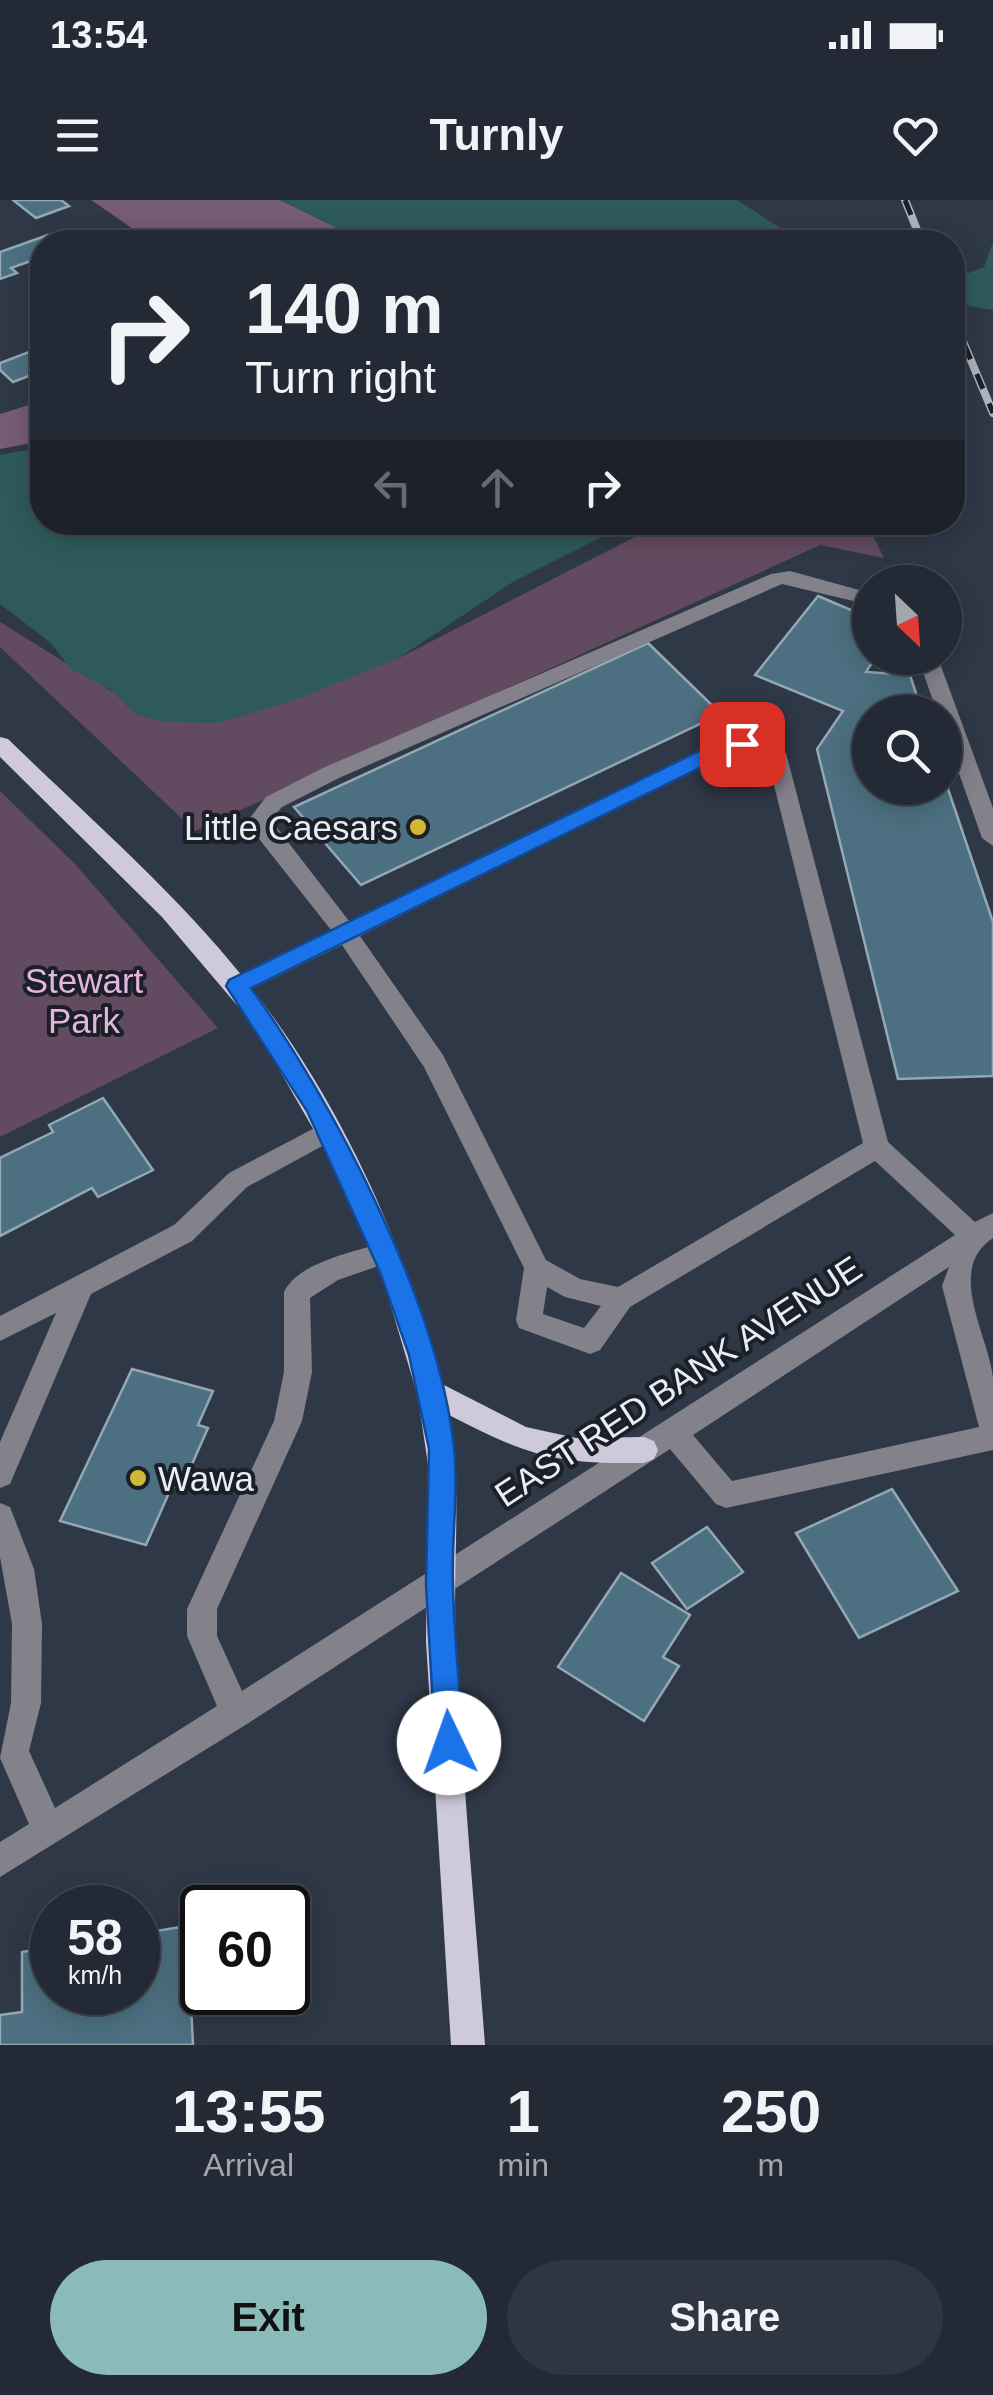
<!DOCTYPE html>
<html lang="en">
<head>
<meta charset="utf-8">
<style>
	:root { --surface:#232a35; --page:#2f3641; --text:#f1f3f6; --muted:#a3a7ad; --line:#404650; --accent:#8bbbb9 }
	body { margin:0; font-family:Helvetica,sans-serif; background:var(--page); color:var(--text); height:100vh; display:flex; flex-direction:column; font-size:38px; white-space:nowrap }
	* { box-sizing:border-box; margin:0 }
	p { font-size:32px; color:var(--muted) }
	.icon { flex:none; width:55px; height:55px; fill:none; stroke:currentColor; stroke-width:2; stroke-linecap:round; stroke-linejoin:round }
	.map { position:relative; height:1845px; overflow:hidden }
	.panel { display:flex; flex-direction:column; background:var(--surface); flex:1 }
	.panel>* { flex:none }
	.top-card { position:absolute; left:30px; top:30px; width:935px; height:305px; border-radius:40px; box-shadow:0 5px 25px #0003,0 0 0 2px var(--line); background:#232a35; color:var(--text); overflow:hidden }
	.needle { width:65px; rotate:155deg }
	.tools { position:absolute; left:852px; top:365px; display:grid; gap:20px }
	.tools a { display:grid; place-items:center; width:110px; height:110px; border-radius:50%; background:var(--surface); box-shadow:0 5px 25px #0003,0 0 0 2px var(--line); font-size:50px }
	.speed { position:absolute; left:30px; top:1685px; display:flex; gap:20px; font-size:50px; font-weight:700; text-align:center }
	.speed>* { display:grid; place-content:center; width:130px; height:130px; border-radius:50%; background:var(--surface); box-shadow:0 5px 25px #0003,0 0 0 2px var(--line); line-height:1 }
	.speed small { font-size:25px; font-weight:400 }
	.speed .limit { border:5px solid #111; border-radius:15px; background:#fff; color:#111 }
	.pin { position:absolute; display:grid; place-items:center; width:85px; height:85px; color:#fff; margin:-42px; border-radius:20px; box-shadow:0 5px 15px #0006 }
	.me { position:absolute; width:110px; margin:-55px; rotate:357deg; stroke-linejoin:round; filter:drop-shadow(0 0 8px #0008) }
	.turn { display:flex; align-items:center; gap:35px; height:210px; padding:0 50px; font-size:45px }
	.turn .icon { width:130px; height:130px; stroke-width:2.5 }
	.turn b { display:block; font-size:70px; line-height:85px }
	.lanes { display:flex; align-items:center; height:95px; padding:0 50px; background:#0003; justify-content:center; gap:50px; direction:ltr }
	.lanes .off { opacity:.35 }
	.eta { display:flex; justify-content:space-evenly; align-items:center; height:170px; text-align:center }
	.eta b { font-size:60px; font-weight:800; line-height:70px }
	.button { display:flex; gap:20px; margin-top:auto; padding:20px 50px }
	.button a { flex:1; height:115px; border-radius:60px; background:var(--accent); color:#111; font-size:40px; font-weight:800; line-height:115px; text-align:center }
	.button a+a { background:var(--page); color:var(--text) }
	.status { display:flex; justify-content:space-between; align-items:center; height:70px; padding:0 50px; background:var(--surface); direction:ltr }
	.status svg { height:28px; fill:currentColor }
	header { display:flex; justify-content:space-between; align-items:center; height:130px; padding:0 50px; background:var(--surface); font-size:45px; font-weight:800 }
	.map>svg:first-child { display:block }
	.green { fill:#624b60 }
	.forest { fill:#765c74 }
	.water { fill:#2e5a5b }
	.building { fill:#4c7081; stroke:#93a8b3; stroke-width:2.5 }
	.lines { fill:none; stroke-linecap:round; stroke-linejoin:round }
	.minor { fill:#83818a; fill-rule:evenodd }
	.major { fill:#cecadc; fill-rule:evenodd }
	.rail-casing { stroke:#adb3bf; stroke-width:8 }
	.rail { stroke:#1b1f26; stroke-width:5; stroke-dasharray:16; stroke-linecap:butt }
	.route { fill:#1a73e8; stroke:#114b97; stroke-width:2.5 }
	.poi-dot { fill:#d1b736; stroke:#1b1f26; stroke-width:4 }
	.labels { text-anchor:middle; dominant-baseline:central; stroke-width:8; stroke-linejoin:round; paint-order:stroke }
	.poi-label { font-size:35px; fill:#e8edf7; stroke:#1b1f26; text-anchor:end }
	.park-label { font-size:35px; fill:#e3b4e0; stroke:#1b1f26 }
	.street-label { font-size:35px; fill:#e8edf7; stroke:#1b1f26 }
</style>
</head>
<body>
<div class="status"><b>13:54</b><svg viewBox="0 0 49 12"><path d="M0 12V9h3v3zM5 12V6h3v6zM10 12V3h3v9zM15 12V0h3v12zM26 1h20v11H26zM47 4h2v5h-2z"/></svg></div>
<header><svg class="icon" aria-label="menu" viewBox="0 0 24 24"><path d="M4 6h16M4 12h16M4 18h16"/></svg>Turnly<svg class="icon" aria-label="heart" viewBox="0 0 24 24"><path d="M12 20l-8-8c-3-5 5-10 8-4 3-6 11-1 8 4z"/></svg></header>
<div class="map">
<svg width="993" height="1845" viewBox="0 0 993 1845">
	<rect width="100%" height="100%" fill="#2f3847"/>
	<!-- green -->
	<path class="green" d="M662 323H867L884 358 820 345 195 631 0 447V422L161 522 399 458Z
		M0 591 75 664 218 828 0 937Z"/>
	<!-- forest -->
	<path class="forest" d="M91 0H280L366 42H152Z
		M42 201V241L0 249V214Z"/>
	<!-- water -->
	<path class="water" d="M280 0H737L802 42H366Z
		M993 42V110L953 103V79L984 67Z
		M42 247V322L629 323 513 382 399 458 295 500 218 523 161 522 133 513 111 490 71 469 51 443 0 404V255Z"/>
	<!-- building -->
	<path class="building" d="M13 0H61L69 6 36 18Z
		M86 30 101 42H42V57L11 68 17 73 0 79V52L48 35 55 41Z
		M42 147V171L13 182 0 170V163Z
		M818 396 870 418V458H875L866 472 910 475 922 512H870V588H945V580L993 722V876L898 879 817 549 843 511 755 475Z
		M648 443 721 514 361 685 294 607Z
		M103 898 153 970 98 997 92 988 0 1036V958L53 932 49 925Z
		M132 1169 213 1191 198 1225 208 1228 181 1289 172 1286 146 1345 60 1321Z
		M892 1289 958 1391 859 1438 796 1333Z
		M707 1327 743 1372 687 1409 652 1363Z
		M621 1373 690 1415 663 1457 679 1466 644 1521 558 1467Z
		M187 1726 193 1845H0V1815L22 1812V1752L52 1747V1792H138V1734Z"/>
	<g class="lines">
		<!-- minor -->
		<path class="minor" d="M790 371 870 393V405L782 384 339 578 282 607 271 620 349 721 717 542 753 538 786 553 888 942 975 1022 993 1013V1038C945 1069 989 1136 993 1178 993 1201 993 1226 993 1250L726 1308 716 1304 670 1249 247 1524 0 1677V1642L29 1624 0 1558 11 1503 12 1424 0 1357V1303L10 1307 34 1369 42 1424 41 1503 29 1551 55 1608 217 1506 187 1436V1409L274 1221 284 1172V1092C298 1062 355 1052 384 1042L393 1045 397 1053 393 1061 338 1080 310 1098 312 1172 302 1221 217 1409V1436L242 1491 955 1035 875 961 630 1107 600 1150 590 1154 519 1128 516 1120 524 1068 424 867 342 745 245 792 237 795 225 786 229 780 331 730 252 630 249 619 266 597 323 568 771 374ZM747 552 768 561 863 943 618 1087 580 1079 546 1060 443 855 360 736 730 553ZM949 1067 942 1086 979 1227 732 1281 693 1235ZM547 1087 565 1097 601 1106 584 1128 543 1114Z
			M918 458H938L993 608V646L982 638 945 534V512H937Z
			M328 921 337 924 341 931 337 938 247 987 192 1041 91 1094 10 1284 0 1288V1242L56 1113 0 1141V1116L174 1025 229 973Z"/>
		<!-- major -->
		<path class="major" d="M0 537 8 539C87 616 173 690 243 777 337 894 403 1039 442 1184L526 1227 576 1238 644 1237 654 1241 658 1250 654 1259 644 1263C555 1264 528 1256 449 1215 463 1290 452 1366 456 1442 462 1577 475 1711 485 1845H451L426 1441 428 1265 418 1197 384 1083 335 967 253 824 162 717 0 557Z"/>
		<defs>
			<path id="rail" d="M905 0 922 42
				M952 115 993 213"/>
		</defs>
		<!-- rail casing -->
		<use href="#rail" class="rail-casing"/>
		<!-- rail -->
		<use href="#rail" class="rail"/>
	</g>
	<!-- route -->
	<path class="route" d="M742 537 751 544 749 548 730 553 251 788C335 904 439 1105 454 1248 459 1293 451 1340 453 1385 454 1437 460 1490 463 1543L459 1553 449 1557 439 1553 435 1543 426 1384 429 1249 409 1155 380 1072 307 911 226 786 229 780 718 542Z"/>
	<!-- markers -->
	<g class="poi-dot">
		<circle cx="418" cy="627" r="10"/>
		<circle cx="138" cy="1278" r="10"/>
	</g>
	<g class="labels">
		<!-- poi labels -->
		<g class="poi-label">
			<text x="398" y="627">Little Caesars</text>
			<text x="158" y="1278" text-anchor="start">Wawa</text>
		</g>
		<!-- park labels -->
		<g class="park-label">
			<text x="84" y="780">Stewart<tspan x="84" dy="40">Park</tspan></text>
		</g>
		<!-- street labels -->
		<g class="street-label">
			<text transform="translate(678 1181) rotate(-33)">EAST RED BANK AVENUE</text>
		</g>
	</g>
</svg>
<div class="tools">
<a><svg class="needle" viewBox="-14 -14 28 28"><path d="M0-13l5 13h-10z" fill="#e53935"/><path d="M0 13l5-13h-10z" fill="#a3a7ad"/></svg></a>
<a><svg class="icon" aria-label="search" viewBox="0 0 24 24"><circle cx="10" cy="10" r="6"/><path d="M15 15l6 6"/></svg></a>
</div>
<div class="speed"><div>58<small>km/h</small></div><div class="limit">60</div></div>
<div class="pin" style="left:742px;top:544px;background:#d93025"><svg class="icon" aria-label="arrive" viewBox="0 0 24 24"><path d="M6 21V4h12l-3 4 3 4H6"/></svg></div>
<svg class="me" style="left:449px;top:1543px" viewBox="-20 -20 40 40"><circle r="19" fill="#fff"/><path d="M0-13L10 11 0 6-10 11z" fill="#1a73e8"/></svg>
<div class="top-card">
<div class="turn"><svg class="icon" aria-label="right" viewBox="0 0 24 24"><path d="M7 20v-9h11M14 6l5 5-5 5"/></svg><div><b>140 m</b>Turn right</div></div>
<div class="lanes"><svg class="icon off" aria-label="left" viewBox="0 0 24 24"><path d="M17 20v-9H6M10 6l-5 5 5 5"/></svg><svg class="icon off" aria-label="ahead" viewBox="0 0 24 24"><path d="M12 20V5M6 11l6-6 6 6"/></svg><svg class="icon" aria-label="right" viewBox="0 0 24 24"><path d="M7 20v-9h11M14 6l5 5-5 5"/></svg></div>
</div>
</div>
<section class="panel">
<div class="eta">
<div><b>13:55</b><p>Arrival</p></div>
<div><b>1</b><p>min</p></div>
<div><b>250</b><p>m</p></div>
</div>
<div class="button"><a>Exit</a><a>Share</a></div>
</section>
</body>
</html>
